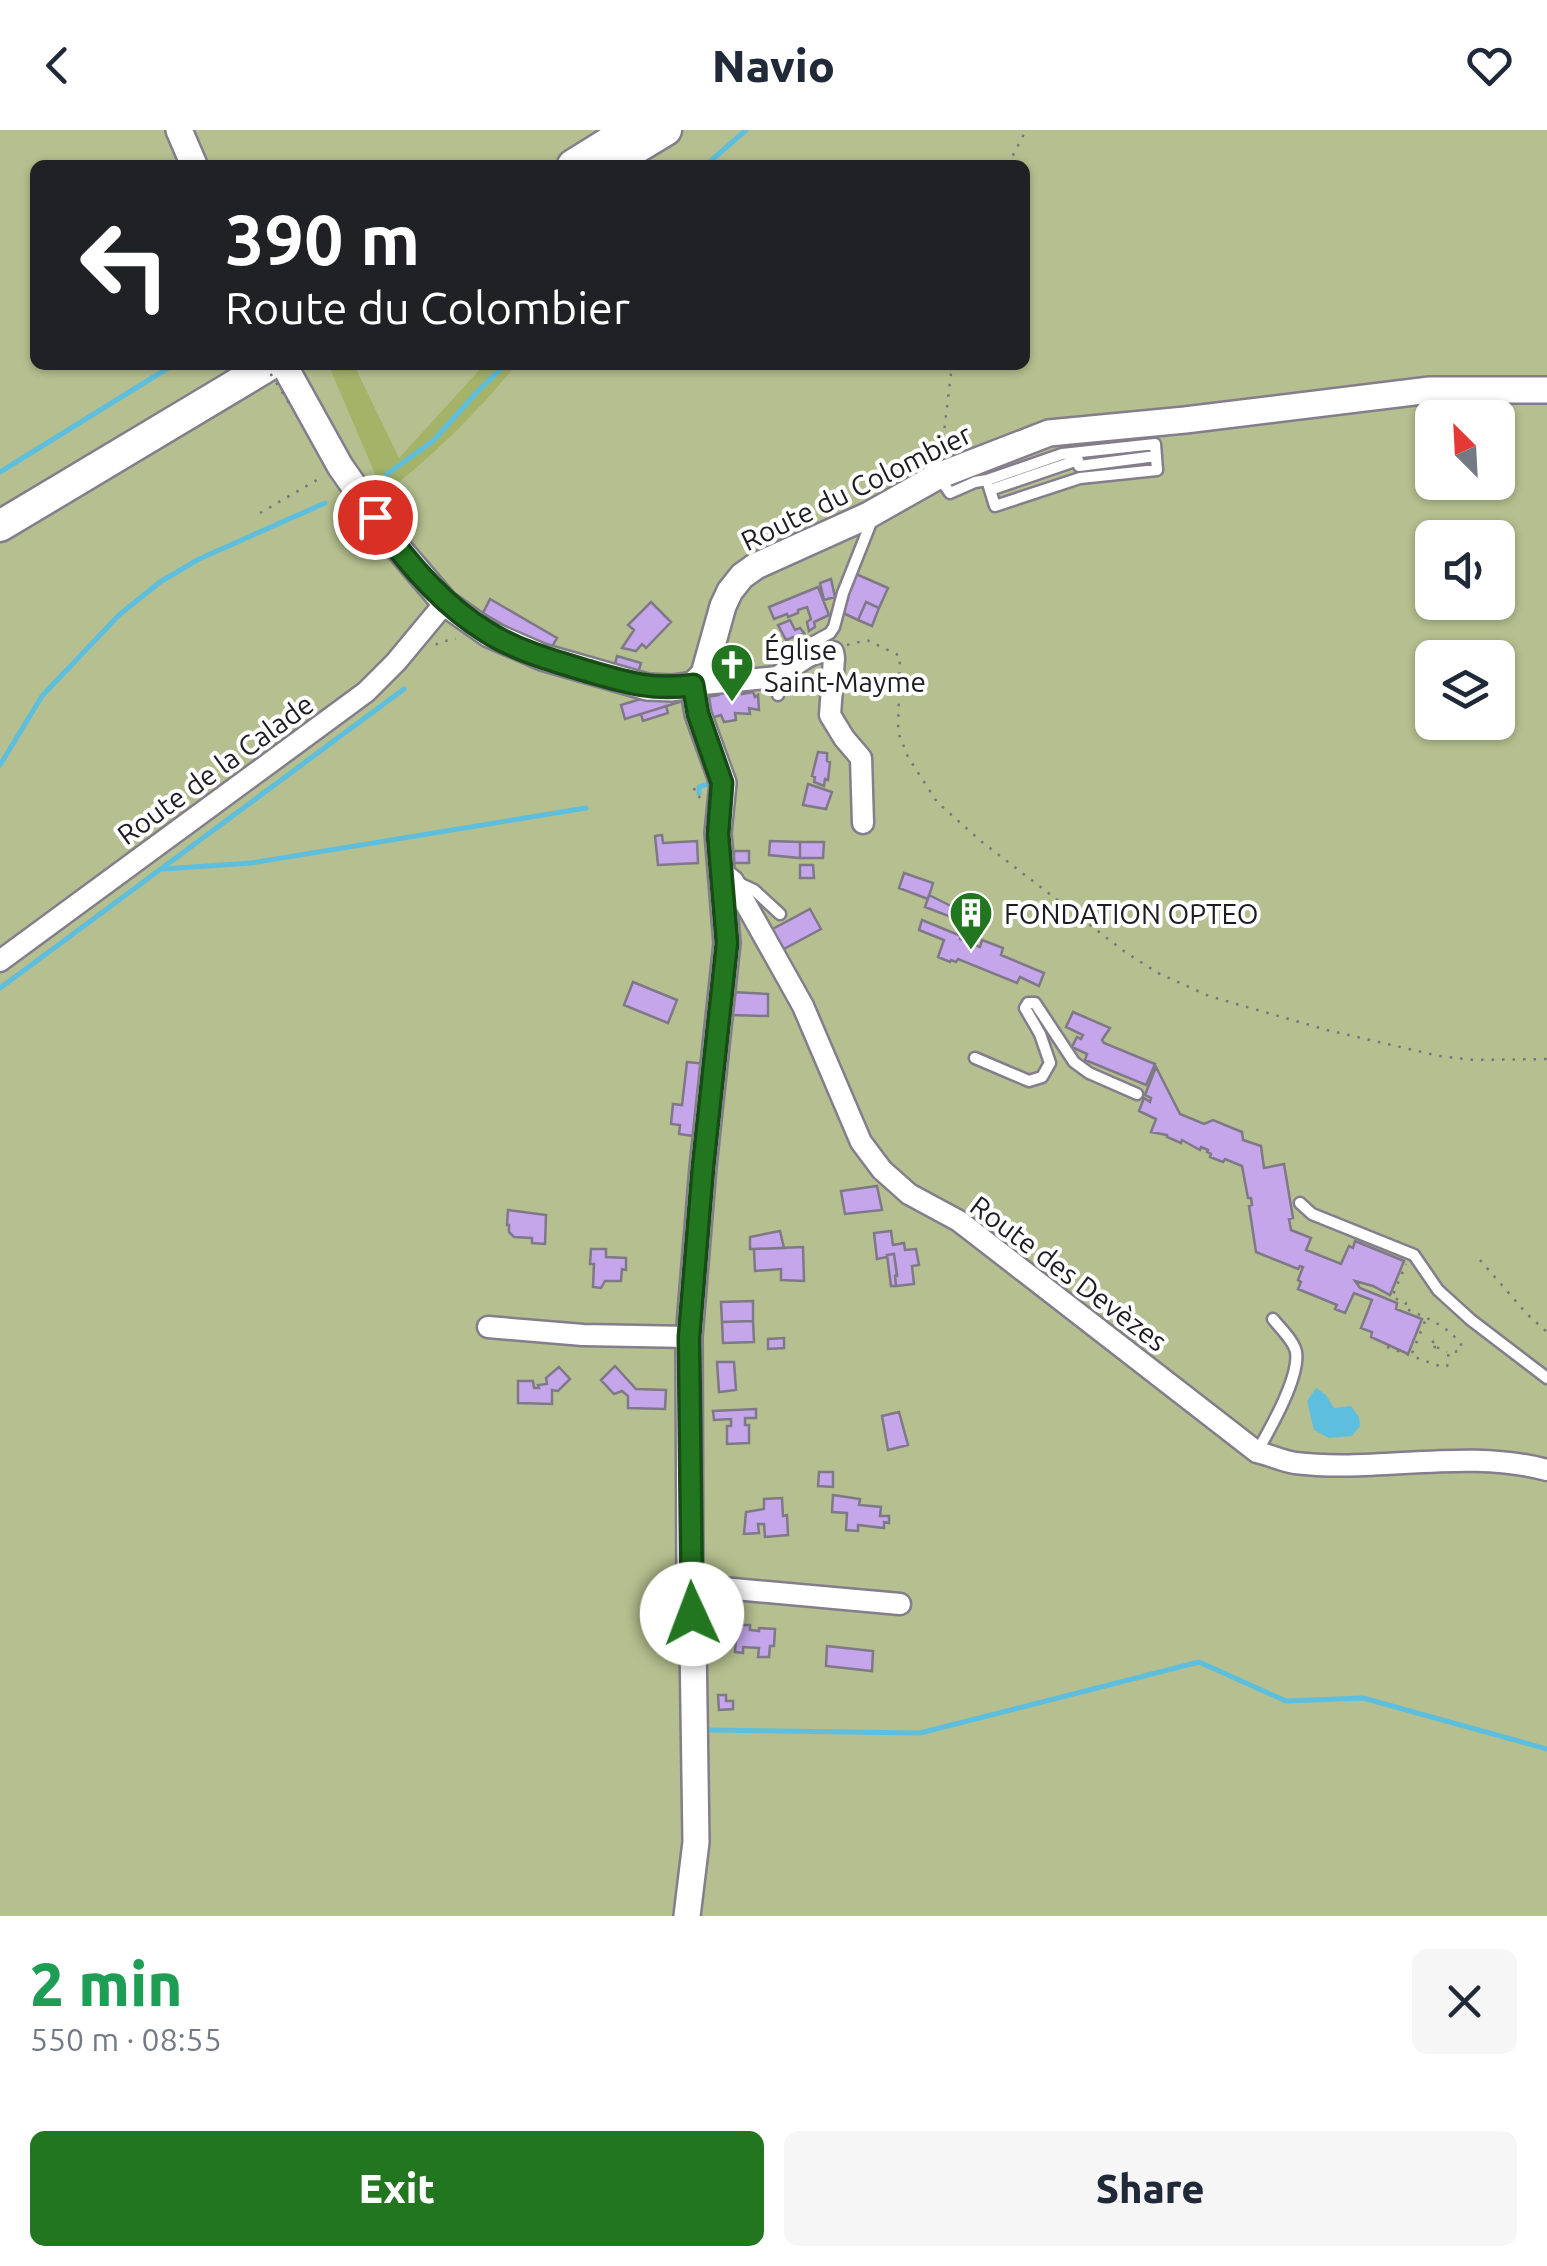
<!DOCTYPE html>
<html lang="en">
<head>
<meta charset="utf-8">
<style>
	:root { --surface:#fff; --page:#f6f6f7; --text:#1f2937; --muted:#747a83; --accent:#237620 }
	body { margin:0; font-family:Ubuntu,sans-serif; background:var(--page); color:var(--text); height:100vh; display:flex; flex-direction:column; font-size:38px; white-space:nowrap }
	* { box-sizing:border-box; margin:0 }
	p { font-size:32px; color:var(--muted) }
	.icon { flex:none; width:55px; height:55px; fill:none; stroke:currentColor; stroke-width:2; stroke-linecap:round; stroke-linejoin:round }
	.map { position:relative; height:1786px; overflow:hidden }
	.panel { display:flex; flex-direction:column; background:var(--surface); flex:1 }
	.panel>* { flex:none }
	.top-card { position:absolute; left:30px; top:30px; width:1000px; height:210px; border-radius:15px; box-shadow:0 2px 8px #0004; background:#202124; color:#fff; overflow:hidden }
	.needle { width:65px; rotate:336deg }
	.fabs { position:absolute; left:1415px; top:270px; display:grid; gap:20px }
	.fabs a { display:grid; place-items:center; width:100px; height:100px; border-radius:15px; background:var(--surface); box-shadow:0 2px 8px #0004; font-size:50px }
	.pin { position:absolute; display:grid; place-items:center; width:85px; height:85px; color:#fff; margin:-42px; border:5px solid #fff; border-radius:50%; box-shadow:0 2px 10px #0007 }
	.me { position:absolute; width:110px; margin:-55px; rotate:358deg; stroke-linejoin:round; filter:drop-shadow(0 0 8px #0008) }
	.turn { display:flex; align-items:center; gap:35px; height:210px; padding:0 30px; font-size:45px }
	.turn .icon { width:130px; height:130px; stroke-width:2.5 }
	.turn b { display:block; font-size:70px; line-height:85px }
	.round { display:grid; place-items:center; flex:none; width:105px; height:105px; border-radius:15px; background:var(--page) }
	.head { display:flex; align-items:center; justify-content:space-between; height:170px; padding:0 30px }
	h1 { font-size:60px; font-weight:800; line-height:75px; color:#1e9e55 }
	.action { display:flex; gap:20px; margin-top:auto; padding:20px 30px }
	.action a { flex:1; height:115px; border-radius:15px; background:var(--accent); color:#fff; font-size:40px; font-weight:800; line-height:115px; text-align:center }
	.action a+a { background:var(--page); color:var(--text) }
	header { display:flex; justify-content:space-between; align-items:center; height:130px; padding:0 30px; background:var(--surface); font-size:45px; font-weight:800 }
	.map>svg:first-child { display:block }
	.green { fill:#b5bf8f; fill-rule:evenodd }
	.forest { fill:#a4b368 }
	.water { fill:#5dbfdd }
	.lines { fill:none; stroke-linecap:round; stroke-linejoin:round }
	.stream { stroke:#5dbfdd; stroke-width:5 }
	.building { fill:#c5a6eb; stroke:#7e7887; stroke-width:2.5 }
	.service-casing { stroke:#837d8c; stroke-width:15 }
	.minor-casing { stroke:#837d8c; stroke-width:25 }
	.tertiary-casing { stroke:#837d8c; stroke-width:30 }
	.primary-casing { stroke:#837d8c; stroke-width:35 }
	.path { stroke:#79757f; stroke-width:2.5; stroke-dasharray:2.5 8; stroke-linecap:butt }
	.service { stroke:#fff; stroke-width:10 }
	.minor { stroke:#fff; stroke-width:20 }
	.tertiary { stroke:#fff; stroke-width:25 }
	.primary { stroke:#fff; stroke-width:30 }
	.path-bridge { stroke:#79757f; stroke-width:2.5; stroke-dasharray:2.5 8; stroke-linecap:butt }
	.route-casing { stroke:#174d15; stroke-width:25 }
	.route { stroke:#237620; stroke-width:18 }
	.labels { text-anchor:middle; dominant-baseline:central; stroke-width:8; stroke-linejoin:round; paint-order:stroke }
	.street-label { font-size:28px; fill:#1e1b21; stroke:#fff }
	.poi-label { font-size:28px; fill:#1e1b21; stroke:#fff; text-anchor:start }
</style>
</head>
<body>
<header><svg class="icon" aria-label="back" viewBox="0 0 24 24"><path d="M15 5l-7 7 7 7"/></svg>Navio<svg class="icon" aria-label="heart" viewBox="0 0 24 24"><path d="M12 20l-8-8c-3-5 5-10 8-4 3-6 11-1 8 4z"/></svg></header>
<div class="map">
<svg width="1547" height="1786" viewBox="0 0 1547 1786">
	<rect width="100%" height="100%" fill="#e2dcec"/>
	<!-- green -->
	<path class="green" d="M0 0H1547V1786H0ZM35 35H1025V235H35ZM1432 288H1498V352H1432ZM1432 408H1498V472H1432ZM1432 528H1498V592H1432Z"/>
	<!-- forest -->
	<path class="forest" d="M354 235 399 328 484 235H516C481 278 443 316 399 352L414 388 399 400 329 236Z"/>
	<!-- water -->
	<path class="water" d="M1316 1258 1326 1265 1334 1278 1351 1276 1359 1287 1360 1296 1352 1306 1329 1308 1314 1300 1307 1271Z"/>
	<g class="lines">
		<!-- stream -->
		<path class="stream" d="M706 35 746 0
			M0 342 173 235
			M387 344 433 311 478 261 505 235
			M0 635 42 566 119 485 160 452 199 429 325 373
			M699 663V657L714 652
			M164 739 251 733 586 678
			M0 858 404 559
			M704 1600 920 1603 1199 1532 1286 1571 1363 1568 1547 1619"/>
	</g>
	<!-- building -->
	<path class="building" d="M856 444 888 458 879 478 866 472 858 490 841 482Z
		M831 449 835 467 824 470 820 453Z
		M818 457 829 485 814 492 815 497 809 501 807 492 811 489 807 477 798 480V483L788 487 787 484 774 489 769 477Z
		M490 469 557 508 549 522 483 483Z
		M651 472 671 492 646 518 642 514 636 521 622 518 634 500 628 495Z
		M866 472 879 478 872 496 858 490Z
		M790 490 795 500 800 498 804 503 786 510 778 495Z
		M787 511 797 518 781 538 771 530Z
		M617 526 641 533 636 549 613 542Z
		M741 556 742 564 753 562 755 567 758 565 759 580 749 578 750 584 735 583 736 590 724 592 721 585 708 589 707 567 719 565V558Z
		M681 566 686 570 625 589 621 575 644 568Z
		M666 576 668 583 643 591 641 584Z
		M818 622 827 623V631L830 632 828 650 825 649 824 656 814 652 815 647 812 646Z
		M808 654 832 662 826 679 803 675Z
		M662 705 663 713 697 711 698 733 658 735 655 706Z
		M770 711 800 712V728L769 725Z
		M800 712H824L823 728H800Z
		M734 721H749V733H734Z
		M800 735H813L814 748H800Z
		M904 743 933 753 928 769 899 758Z
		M929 765 967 784 964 792 925 777Z
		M810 779 821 799 780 821 769 801Z
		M922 790 961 806 960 809 980 817 982 810 1003 818 1001 825 1044 843 1039 856 1020 847 1017 853 958 829 956 832 951 830 950 832 938 827 944 810 919 800Z
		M633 852 677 870 668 893 624 875Z
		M732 862 768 864V886L731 885Z
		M1073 882 1110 898 1102 910 1104 913 1155 934 1146 955 1085 930 1087 924 1072 917 1077 907 1081 909 1083 905 1066 897Z
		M687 932 707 934 700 1007 679 1004 680 995 671 994 673 974 682 975Z
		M1156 937 1180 984 1204 994 1213 990 1242 1002 1243 1010 1261 1016 1264 1038 1284 1034 1293 1088 1289 1089 1291 1100 1311 1108 1306 1120 1341 1134 1349 1116 1353 1118 1355 1111 1404 1131 1390 1165 1373 1156 1355 1151 1360 1158 1397 1173 1396 1179 1422 1189 1408 1224 1371 1207 1372 1202 1361 1198 1372 1170 1354 1163 1345 1183 1335 1179 1337 1175 1298 1159 1301 1152 1298 1150 1303 1137 1300 1136 1298 1139 1256 1122 1249 1076 1252 1075 1251 1068H1248L1242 1036 1225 1029 1223 1032 1210 1027 1211 1024 1207 1022 1208 1020 1201 1017 1200 1020 1182 1010 1181 1013 1167 1007V1005L1151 1002 1156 989 1139 981 1144 968 1150 972 1151 968 1145 965Z
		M877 1056 882 1080 845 1084 841 1061Z
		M508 1080 546 1085 545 1114 532 1113V1108L514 1107 509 1102V1095H507Z
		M780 1101 784 1118 750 1119V1107Z
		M891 1101 893 1115 904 1113 905 1120 916 1119 919 1135 912 1136 914 1154 896 1156 895 1146 897 1144 894 1124 887 1125V1127L877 1129 874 1103Z
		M803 1117 804 1151 781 1150V1139L755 1141 754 1119Z
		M591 1119H606V1127L626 1128V1140L622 1139 621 1151H605L601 1158 593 1157 594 1134H590Z
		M894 1124 897 1146H895L896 1156H891L887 1125Z
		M753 1171V1191L722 1192 721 1172Z
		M753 1191 754 1212 723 1213 722 1192Z
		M784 1208V1218L768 1219V1209Z
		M717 1232H734L736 1260 719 1262Z
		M615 1236 636 1259 666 1260 665 1279 628 1278V1266L622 1261 614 1264 601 1250Z
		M559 1237 570 1249 558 1261 552 1260V1274L518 1273V1251H533L534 1258H539L538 1255 547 1254 546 1248Z
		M756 1279V1288H745V1295H749V1313L727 1314V1296H731V1289L714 1290 713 1281Z
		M899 1282 908 1315 888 1320 882 1286Z
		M819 1342H833V1357L818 1356Z
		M833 1365 860 1369 859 1375 881 1377 880 1386H889V1393L884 1392V1398L858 1395V1401L846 1400 847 1383 832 1382Z
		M782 1368 783 1386 787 1385 788 1405 765 1407 764 1394H758L759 1403 744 1404 746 1382 764 1379V1369Z
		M737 1495H750V1500L759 1501V1498L775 1499 774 1516H770L769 1527H758L759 1518 743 1517V1523L735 1522Z
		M827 1516 873 1521 872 1541 826 1536Z
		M718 1565H726V1571H733V1579L719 1580Z"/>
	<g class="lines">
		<defs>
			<path id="service" d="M1155 314 1157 340 1080 348 995 376 987 350 1062 324Z
				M1079 336 1156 326
				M939 347 950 363 975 352 987 350
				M990 360 1078 330
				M799 525 806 516 830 503 834 497 843 463 870 395 869 386
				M777 547 778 565
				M739 753 754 760 780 784
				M975 928 1029 951 1042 947 1050 933 1040 904 1025 878 1028 873H1035L1074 932 1089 943 1137 964
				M1300 1073 1312 1084 1414 1125 1438 1160 1471 1190 1547 1248
				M1257 1322C1270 1299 1300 1247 1296 1222 1294 1211 1280 1198 1273 1189"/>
			<path id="minor" d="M693 555 777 547C796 537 810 518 833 522L834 528 830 585 844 608 861 628 863 693
				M723 743 733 751 803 876 861 1012 882 1040 909 1064 959 1091 1257 1322C1270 1325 1282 1331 1295 1333 1378 1343 1466 1318 1547 1340
				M0 831 366 562 396 532 445 473
				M488 1197 583 1205 689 1207
				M690 1455 900 1474"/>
			<path id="tertiary" d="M179 0 194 35
				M284 235 340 336 393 412 445 473 489 504 542 527 647 557 672 558 693 555 704 544 723 476 730 461 742 446 756 436 869 385 938 346 1049 303 1185 290 1430 260H1547
				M687 1786 696 1712 693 1512 690 1455 689 1207 703 1037 727 813 718 703 723 653 698 584 693 555"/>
			<path id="primary" d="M573 35 623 4
				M608 35 666 0
				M0 396 269 235"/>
		</defs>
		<!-- service casing -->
		<use href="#service" class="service-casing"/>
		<!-- minor casing -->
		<use href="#minor" class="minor-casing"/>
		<!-- tertiary casing -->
		<use href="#tertiary" class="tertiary-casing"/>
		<!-- primary casing -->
		<use href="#primary" class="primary-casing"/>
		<!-- path -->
		<path class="path" d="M1008 35 1026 0
			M942 319 952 235
			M260 383 322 347
			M436 515 439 512 456 509
			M847 515 867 510 900 526 898 602 908 627 937 672 982 712 1125 822 1158 843 1209 866 1327 900 1439 926 1474 930 1547 929
			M795 565 809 558
			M694 658 697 667H701
			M1480 1130 1527 1184 1547 1202
			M1387 1217 1442 1237 1447 1236 1449 1231 1448 1223 1459 1221 1462 1216C1449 1196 1425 1187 1404 1178L1406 1173 1392 1167 1406 1134
			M1436 1217H1432L1430 1213 1435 1211 1436 1217 1447 1222
			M1412 1223 1426 1189"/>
		<!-- service -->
		<use href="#service" class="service"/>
		<!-- minor -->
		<use href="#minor" class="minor"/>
		<!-- tertiary -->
		<use href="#tertiary" class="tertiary"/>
		<!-- primary -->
		<use href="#primary" class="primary"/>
		<!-- path-bridge -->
		<path class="path-bridge" d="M265 235 289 273"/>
	</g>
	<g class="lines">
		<defs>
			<path id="route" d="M375 387C405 431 441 474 487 502 517 521 554 531 587 541 625 552 653 561 693 555L698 584 722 653 718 704 727 813 703 1037 689 1207 692 1484"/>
		</defs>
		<!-- route casing -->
		<use href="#route" class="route-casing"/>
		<!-- route -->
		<use href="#route" class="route"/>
	</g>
	<!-- icons -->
	<defs>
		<symbol id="church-pin" viewBox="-11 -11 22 30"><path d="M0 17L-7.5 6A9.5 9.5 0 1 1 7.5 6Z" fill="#237620" stroke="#fff"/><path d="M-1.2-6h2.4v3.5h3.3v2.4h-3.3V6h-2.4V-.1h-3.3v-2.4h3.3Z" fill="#fff"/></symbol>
		<symbol id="building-pin" viewBox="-11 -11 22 30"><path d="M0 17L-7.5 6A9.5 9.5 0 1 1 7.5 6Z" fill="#237620" stroke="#fff"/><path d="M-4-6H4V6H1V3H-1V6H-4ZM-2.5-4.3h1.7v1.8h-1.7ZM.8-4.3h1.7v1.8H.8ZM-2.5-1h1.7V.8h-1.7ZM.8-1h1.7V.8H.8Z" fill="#fff"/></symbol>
	</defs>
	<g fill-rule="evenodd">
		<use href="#church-pin" x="707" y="510" width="50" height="68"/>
		<use href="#building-pin" x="946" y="758" width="50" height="68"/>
	</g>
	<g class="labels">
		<!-- street labels -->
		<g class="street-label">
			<text transform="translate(856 357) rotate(-26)">Route du Colombier</text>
			<text transform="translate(215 639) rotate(-36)">Route de la Calade</text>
			<text transform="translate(1069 1143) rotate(37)">Route des Devèzes</text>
		</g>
		<!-- poi labels -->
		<g class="poi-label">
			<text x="764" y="519">Église<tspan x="764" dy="32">Saint-Mayme</tspan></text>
			<text x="1004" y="783">FONDATION OPTEO</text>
		</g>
	</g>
</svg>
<div class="fabs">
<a><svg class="needle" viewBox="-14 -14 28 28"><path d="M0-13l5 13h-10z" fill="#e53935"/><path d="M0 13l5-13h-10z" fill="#747a83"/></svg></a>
<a><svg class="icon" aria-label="sound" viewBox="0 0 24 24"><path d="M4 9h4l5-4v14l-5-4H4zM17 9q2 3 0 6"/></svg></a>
<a><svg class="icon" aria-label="layers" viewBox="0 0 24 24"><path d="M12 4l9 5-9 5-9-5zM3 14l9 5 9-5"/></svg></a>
</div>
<div class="pin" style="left:375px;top:387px;background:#d93025"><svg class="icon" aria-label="arrive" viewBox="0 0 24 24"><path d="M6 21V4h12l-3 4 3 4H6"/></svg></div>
<svg class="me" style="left:692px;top:1484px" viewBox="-20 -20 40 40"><circle r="19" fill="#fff"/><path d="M0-13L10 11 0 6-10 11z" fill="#237620"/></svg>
<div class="top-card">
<div class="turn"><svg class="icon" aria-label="left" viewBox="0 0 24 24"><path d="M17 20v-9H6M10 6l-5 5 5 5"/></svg><div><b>390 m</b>Route du Colombier</div></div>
</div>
</div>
<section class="panel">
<div class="head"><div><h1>2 min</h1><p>550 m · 08:55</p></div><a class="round"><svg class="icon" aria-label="close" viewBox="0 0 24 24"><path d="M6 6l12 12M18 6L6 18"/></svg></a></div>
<div class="action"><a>Exit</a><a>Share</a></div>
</section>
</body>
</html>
